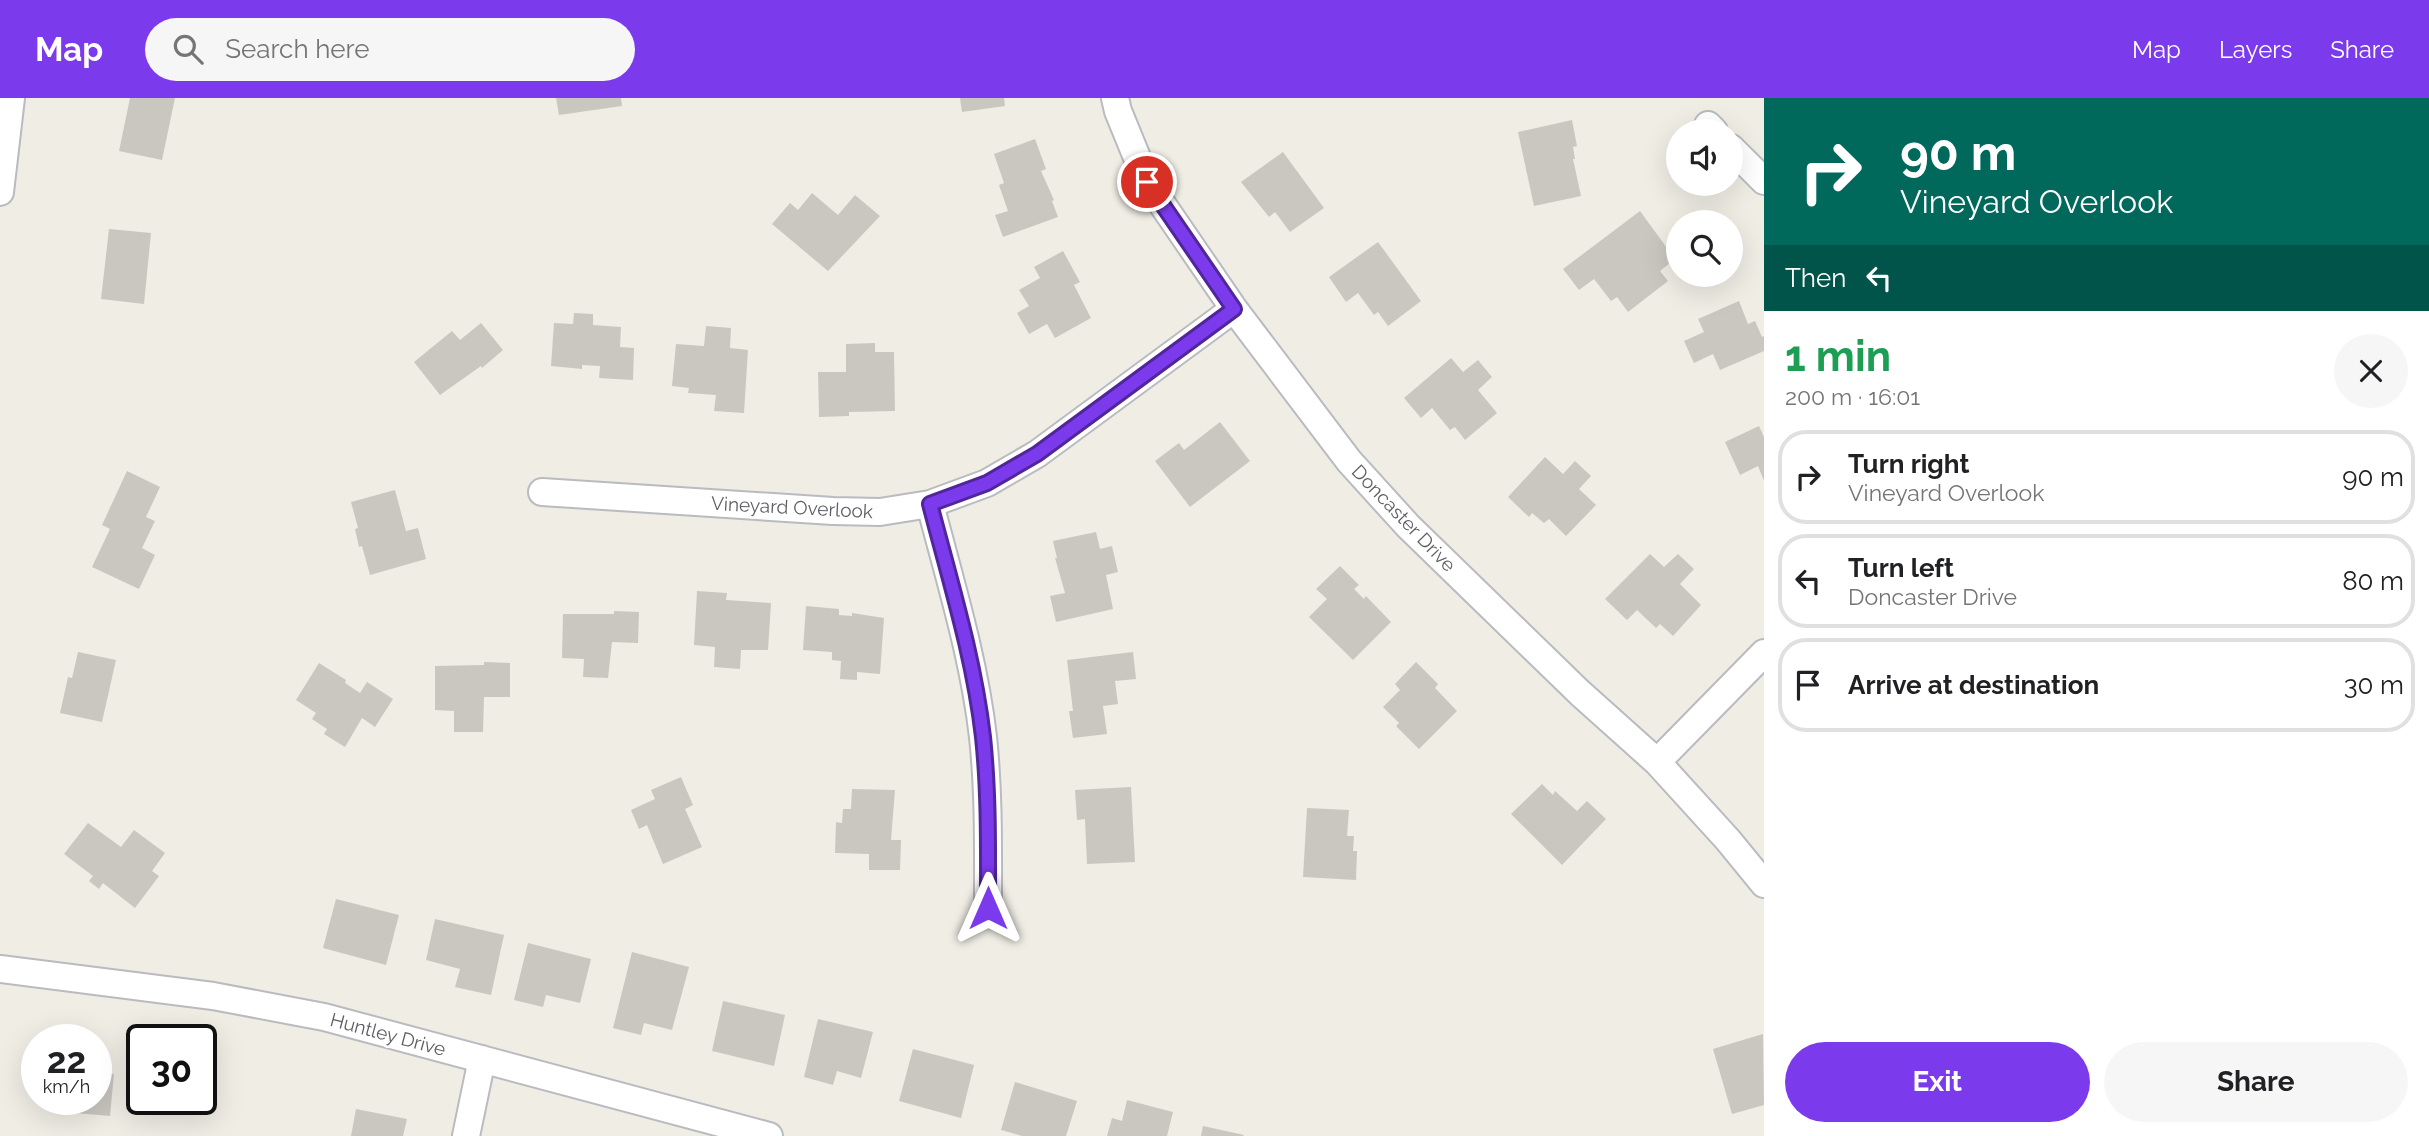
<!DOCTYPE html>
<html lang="en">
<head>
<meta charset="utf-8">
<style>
	:root { --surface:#fff; --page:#f6f6f6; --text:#202124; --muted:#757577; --line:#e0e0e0; --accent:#7c3aed }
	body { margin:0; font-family:Raleway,sans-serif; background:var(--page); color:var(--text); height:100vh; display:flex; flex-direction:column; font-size:26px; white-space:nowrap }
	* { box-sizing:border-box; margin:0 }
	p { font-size:23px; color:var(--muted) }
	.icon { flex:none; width:38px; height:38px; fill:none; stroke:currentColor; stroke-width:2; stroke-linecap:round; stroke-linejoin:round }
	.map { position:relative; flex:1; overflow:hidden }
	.panel { display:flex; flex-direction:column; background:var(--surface); width:665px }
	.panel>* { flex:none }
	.guide { background:#00695c; color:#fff; overflow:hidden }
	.fabs { position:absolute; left:1666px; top:21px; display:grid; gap:14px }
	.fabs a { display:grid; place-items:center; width:77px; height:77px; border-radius:50%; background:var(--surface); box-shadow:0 7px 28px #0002; font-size:35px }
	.speed { position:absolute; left:21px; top:926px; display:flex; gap:14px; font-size:35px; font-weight:700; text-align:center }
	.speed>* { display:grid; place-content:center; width:91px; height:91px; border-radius:50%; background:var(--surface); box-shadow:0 7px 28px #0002; line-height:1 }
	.speed small { font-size:18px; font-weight:400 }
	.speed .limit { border:4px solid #111; border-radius:10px; background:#fff; color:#111 }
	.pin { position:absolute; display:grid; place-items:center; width:60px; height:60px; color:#fff; margin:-30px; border:4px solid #fff; border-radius:50%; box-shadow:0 2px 7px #0007 }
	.me { position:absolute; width:77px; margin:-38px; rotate:0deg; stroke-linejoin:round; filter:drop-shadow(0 0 5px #0008) }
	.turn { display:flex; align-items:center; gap:24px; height:147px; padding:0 21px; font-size:32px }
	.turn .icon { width:91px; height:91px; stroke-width:2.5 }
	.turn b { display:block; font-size:49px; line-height:60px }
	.then { display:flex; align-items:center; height:66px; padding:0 21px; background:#0003; gap:14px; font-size:26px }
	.round { display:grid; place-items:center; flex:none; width:74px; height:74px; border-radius:37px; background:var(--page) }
	.overview { display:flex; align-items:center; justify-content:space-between; height:119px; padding:0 21px }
	h1 { font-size:42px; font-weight:700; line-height:52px; color:#1e9e55 }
	.primary-button { display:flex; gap:14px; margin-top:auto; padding:14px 21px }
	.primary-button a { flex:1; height:80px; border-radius:42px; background:var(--accent); color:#fff; font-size:28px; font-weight:700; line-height:80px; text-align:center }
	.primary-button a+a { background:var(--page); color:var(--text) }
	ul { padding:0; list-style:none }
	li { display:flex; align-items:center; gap:21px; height:94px; margin:0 14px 10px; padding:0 7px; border:4px solid var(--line); border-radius:28px }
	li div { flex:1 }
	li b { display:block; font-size:26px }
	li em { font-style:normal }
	header { display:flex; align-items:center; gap:42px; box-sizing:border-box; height:98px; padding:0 35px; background:var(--accent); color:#fff }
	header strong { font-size:33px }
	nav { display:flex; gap:38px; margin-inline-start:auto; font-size:24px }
	.search { width:490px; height:63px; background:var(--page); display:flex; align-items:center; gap:18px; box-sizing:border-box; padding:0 24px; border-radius:38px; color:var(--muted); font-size:26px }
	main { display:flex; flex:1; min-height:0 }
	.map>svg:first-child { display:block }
	.building { fill:#cac7c1 }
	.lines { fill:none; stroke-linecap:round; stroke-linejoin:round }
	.minor-casing { stroke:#b9bbc0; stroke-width:30 }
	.minor { stroke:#fff; stroke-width:26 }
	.route-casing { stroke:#51269a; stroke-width:18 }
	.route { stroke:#7c3aed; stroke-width:12 }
	.labels { text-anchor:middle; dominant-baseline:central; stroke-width:5; stroke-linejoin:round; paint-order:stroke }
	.street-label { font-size:19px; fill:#5c5f65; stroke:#fff }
</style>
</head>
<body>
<header>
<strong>Map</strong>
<div class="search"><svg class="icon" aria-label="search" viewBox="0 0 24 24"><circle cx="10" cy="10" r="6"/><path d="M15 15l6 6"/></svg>Search here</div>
<nav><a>Map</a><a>Layers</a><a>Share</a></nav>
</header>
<main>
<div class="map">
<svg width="1764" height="1038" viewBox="0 0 1764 1038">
	<rect width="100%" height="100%" fill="#efede4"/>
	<!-- building -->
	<path class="building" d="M130 0H175L162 62 119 53Z
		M556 0H621L622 8 559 17Z
		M960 0H1004L1005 8 962 14Z
		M1572 22 1577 48 1573 49 1575 61H1573L1581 98 1534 108 1518 34Z
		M1035 41 1046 71 1041 73 1054 102 1052 103 1058 119 1003 139 995 117 1008 113 999 87 1004 85 994 56Z
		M1283 54 1324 110 1290 134 1275 114 1269 119 1241 84Z
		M812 95 838 117 855 97 880 118 828 173 772 126 790 105 798 112Z
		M1640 113 1675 161 1660 173 1668 183 1628 214 1617 199 1611 203 1594 181 1579 192 1563 171Z
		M109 131 151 135 144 206 101 201Z
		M1378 144 1421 203 1388 228 1378 214 1374 217 1358 195 1346 204 1329 179Z
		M1063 153 1080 184 1074 187 1091 220 1055 240 1047 226 1029 236 1017 215 1029 208 1019 192 1040 180 1034 169Z
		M1739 203 1748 226 1755 223 1762 239 1764 238V253L1720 272 1713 256 1694 265 1684 243 1704 234 1698 221Z
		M574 215 593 216V227L621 229 620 249 634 250 633 282 599 280 600 268 582 267V271L551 268 554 225 573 226Z
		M481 225 503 252 482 270 481 268 440 297 414 264 452 233 460 242Z
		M706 228 731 230 730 250 748 252 744 315 714 313 716 297 688 295 689 290 672 288 676 246 704 248Z
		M875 245V254H894L895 313 849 314V318L819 319 818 274H846V246Z
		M1451 260 1463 274 1478 262 1492 279 1478 292 1497 315 1465 342 1455 329 1450 332 1432 310 1421 320 1404 300Z
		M1220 324 1250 363 1190 409 1155 363 1179 345 1184 352Z
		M1759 328 1764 339V383L1758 368 1740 377 1725 344Z
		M1545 359 1563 376 1575 363 1591 378 1579 391 1596 407 1566 438 1549 421 1544 425 1532 415 1529 419 1508 399Z
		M127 373 160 389 146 419 155 423 142 450 155 457 139 491 92 469 110 431 102 427Z
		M395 392 406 433 418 430 426 461 370 477 362 448 359 449 355 431 358 430 351 404Z
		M1096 434 1100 451 1112 448 1118 474 1106 477 1113 511 1056 524 1050 498 1065 495 1055 460H1057L1053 443Z
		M1650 456 1664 469 1678 456 1694 471 1680 486 1701 507 1673 538 1660 526 1656 530 1637 512 1627 522 1605 501Z
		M1340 468 1359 487 1354 491 1364 501 1366 498 1391 524 1353 562 1309 519 1327 501 1316 491Z
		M697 493 727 495 726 502 771 505 768 552H741L740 571 714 569 715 549 694 547Z
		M806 508 839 511V517L852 518V515L884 520 880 576 857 574V582L840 581 841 563 832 562V554L803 552Z
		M614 513 639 514 638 545 612 544 608 580 583 579 584 561 562 560 563 516H614Z
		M78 554 116 562 102 624 60 615 68 579 72 580Z
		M1133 554 1136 581 1115 583 1118 606 1103 608 1107 636 1073 640 1069 613H1073L1067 562Z
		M484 564 510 565V599H484L483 634H454V613L435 612V568L484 567Z
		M1416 564 1438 586 1435 590 1457 613 1419 651 1396 628 1399 625 1383 609 1400 592 1395 586Z
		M319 565 346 582 345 585 360 595 367 584 393 601 375 629 362 620 345 649 324 636 327 631 312 621 316 615 296 602Z
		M681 679 693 707 685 711 702 749 663 766 647 727 639 731 631 712 655 701 651 692Z
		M1542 686 1553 697 1555 693 1577 713 1587 703 1606 721 1562 767 1511 716Z
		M1131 689 1135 764 1087 766 1085 721 1077 722 1075 692Z
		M852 691 895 692 891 742H901L900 772H869V756L835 755 836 724 842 725 843 711H851Z
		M1307 710 1349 712 1347 738H1354L1353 753H1357L1356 782 1303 779Z
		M88 725 121 749 134 732 165 755 152 773 159 778 135 810 103 785 99 791 89 783 93 778 64 756Z
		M336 801 399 817 386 867 323 850Z
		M435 821 504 837 491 897 455 889 460 871 426 862Z
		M528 845 591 861 580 905 546 897 543 909 514 902Z
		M632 854 689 869 672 932 644 925 641 937 613 930Z
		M723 903 785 917 774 968 712 953Z
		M818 921 873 934 861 980 837 973 833 987 804 979Z
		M1763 936 1764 1007 1732 1016 1713 951Z
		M913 951 974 967 961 1020 899 1003Z
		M96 974 114 976 110 1018 53 1013 54 1001H96Z
		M1015 984 1077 1003 1066 1038H1022L1001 1032Z
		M1127 1002 1173 1014 1167 1038H1107L1112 1020 1122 1023Z
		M356 1011 407 1021 403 1038H351Z
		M1203 1028 1244 1037 1243 1038H1201Z"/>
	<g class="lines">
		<defs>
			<path id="minor" d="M1115 0 1118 13 1147 84 1234 211 1349 363 1408 428 1580 595 1657 664 1728 742 1764 786
				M1708 27 1714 33
				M1731 50 1764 83
				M0 94 11 0
				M542 394 833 413 880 414 930 406 987 385 1037 356 1234 211
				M930 406C950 483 974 560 983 639 989 696 988 753 988 810
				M1657 664 1764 555
				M0 871 213 898 324 919 769 1038
				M466 1038 482 961"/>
		</defs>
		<!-- minor casing -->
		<use href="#minor" class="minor-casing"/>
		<!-- minor -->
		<use href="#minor" class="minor"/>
	</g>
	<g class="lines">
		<defs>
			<path id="route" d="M988 810C988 753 989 696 983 639 974 560 950 483 930 406L987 385 1037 356 1234 211 1147 84"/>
		</defs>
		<!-- route casing -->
		<use href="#route" class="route-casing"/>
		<!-- route -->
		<use href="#route" class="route"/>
	</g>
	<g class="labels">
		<!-- street labels -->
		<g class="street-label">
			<text transform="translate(792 409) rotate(3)">Vineyard Overlook</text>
			<text transform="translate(1404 420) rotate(46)">Doncaster Drive</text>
			<text transform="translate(388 936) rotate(15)">Huntley Drive</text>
		</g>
	</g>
</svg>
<div class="fabs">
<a><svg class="icon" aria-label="sound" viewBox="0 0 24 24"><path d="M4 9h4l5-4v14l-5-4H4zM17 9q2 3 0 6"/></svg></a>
<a><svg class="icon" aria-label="search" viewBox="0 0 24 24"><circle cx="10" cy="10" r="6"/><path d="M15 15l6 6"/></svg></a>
</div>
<div class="speed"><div>22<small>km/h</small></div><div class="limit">30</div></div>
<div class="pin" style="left:1147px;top:84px;background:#d93025"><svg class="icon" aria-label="arrive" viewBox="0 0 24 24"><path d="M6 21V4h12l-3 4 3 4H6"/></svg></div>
<svg class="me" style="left:988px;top:810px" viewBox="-20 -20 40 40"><path d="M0-17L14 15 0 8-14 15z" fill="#7c3aed" stroke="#fff" stroke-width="4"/></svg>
</div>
<section class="panel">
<div class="guide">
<div class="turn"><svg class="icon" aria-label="right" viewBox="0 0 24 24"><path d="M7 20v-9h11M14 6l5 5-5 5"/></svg><div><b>90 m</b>Vineyard Overlook</div></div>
<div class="then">Then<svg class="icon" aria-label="left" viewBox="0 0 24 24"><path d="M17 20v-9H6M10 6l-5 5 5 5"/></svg></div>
</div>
<div class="overview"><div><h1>1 min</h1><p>200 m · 16:01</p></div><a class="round"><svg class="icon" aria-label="close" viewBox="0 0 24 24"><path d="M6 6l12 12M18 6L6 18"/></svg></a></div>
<ul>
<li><svg class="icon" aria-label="right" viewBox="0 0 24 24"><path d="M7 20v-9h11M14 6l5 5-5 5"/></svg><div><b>Turn right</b><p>Vineyard Overlook</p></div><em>90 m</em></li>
<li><svg class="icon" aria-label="left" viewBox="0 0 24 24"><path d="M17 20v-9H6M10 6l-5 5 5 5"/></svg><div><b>Turn left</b><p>Doncaster Drive</p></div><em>80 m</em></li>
<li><svg class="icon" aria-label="arrive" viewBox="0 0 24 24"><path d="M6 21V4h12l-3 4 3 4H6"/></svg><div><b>Arrive at destination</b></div><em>30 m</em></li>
</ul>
<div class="primary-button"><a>Exit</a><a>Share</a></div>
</section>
</main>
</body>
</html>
